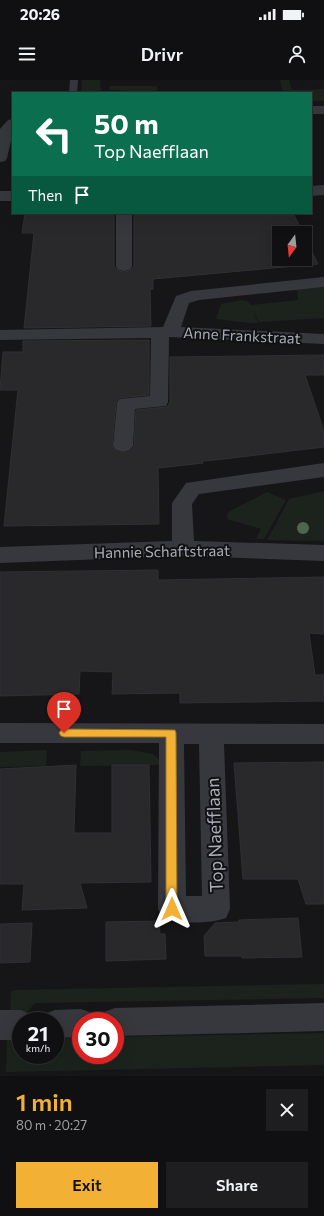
<!DOCTYPE html>
<html lang="en">
<head>
<meta charset="utf-8">
<style>
	:root { --surface:#101012; --page:#1e1e20; --text:#f1f3f6; --muted:#9c9d9f; --line:#303032; --accent:#f2b134 }
	body { margin:0; font-family:Commissioner,sans-serif; background:var(--page); color:var(--text); height:100vh; display:flex; flex-direction:column; font-size:15px; white-space:nowrap }
	* { box-sizing:border-box; margin:0 }
	p { font-size:13px; color:var(--muted) }
	.icon { flex:none; width:22px; height:22px; fill:none; stroke:currentColor; stroke-width:2; stroke-linecap:round; stroke-linejoin:round }
	.map { position:relative; height:996px; overflow:hidden }
	.sheet { display:flex; flex-direction:column; background:var(--surface); flex:1 }
	.sheet>* { flex:none }
	.guide { position:absolute; left:12px; top:12px; width:300px; height:122px; border-radius:0px; box-shadow:0 4px 16px #0002,0 0 0 1px var(--line); background:#0b6e4f; color:#fff; overflow:hidden }
	.needle { width:26px; rotate:195deg }
	.buttons { position:absolute; left:272px; top:146px; display:grid; gap:8px }
	.buttons a { display:grid; place-items:center; width:40px; height:40px; border-radius:0px; background:var(--surface); box-shadow:0 4px 16px #0002,0 0 0 1px var(--line); font-size:20px }
	.speed { position:absolute; left:12px; top:932px; display:flex; gap:8px; font-size:20px; font-weight:700; text-align:center }
	.speed>* { display:grid; place-content:center; width:52px; height:52px; border-radius:50%; background:var(--surface); box-shadow:0 4px 16px #0002,0 0 0 1px var(--line); line-height:1 }
	.speed small { font-size:10px; font-weight:400 }
	.speed .limit { border:6px solid #d22; background:#fff; color:#111 }
	.pin { position:absolute; display:grid; place-items:center; width:34px; height:34px; color:#fff; margin:-41px -17px; border-radius:50% 50% 50% 0; rotate:-45deg; box-shadow:0 0 4px #0007 }
	.pin .icon { rotate:45deg }
	.me { position:absolute; width:44px; margin:-22px; rotate:0deg; stroke-linejoin:round; filter:drop-shadow(0 0 3px #0008) }
	.turn { display:flex; align-items:center; gap:14px; height:84px; padding:0 16px; font-size:18px }
	.turn .icon { width:52px; height:52px; stroke-width:2.5 }
	.turn b { display:block; font-size:28px; line-height:34px }
	.then { display:flex; align-items:center; height:38px; padding:0 16px; background:#0003; gap:8px; font-size:15px }
	.round { display:grid; place-items:center; flex:none; width:42px; height:42px; border-radius:0px; background:var(--page) }
	.summary { display:flex; align-items:center; justify-content:space-between; height:68px; padding:0 16px }
	h1 { font-size:24px; font-weight:600; line-height:30px; color:var(--accent) }
	.button { display:flex; gap:8px; margin-top:auto; padding:8px 16px }
	.button a { flex:1; height:46px; border-radius:0px; background:var(--accent); color:#111; font-size:16px; font-weight:600; line-height:46px; text-align:center }
	.button a+a { background:var(--page); color:var(--text) }
	.status { display:flex; justify-content:space-between; align-items:center; height:28px; padding:0 20px; background:var(--surface); direction:ltr }
	.status svg { height:11px; fill:currentColor }
	header { display:flex; justify-content:space-between; align-items:center; height:52px; padding:0 16px; background:var(--surface); font-size:18px; font-weight:600 }
	.map>svg:first-child { display:block }
	.green { fill:#1c231d }
	.building { fill:#29292c; stroke:#303034 }
	.lines { fill:none; stroke-linecap:round; stroke-linejoin:round }
	.service { fill:#37383d; fill-rule:evenodd }
	.minor { fill:#37383d; fill-rule:evenodd }
	.tertiary { fill:#37383d; fill-rule:evenodd }
	.tree { fill:#506452 }
	.route { fill:#f2b134; stroke:#9d7322 }
	.labels { text-anchor:middle; dominant-baseline:central; stroke-width:4; stroke-linejoin:round; paint-order:stroke }
	.street-label { font-size:15px; fill:#a8adb8; stroke:#111113 }
	.near-street-label { font-size:18px; fill:#a8adb8; stroke:#111113 }
</style>
</head>
<body>
<div class="status"><b>20:26</b><svg viewBox="0 0 49 12"><path d="M0 12V9h3v3zM5 12V6h3v6zM10 12V3h3v9zM15 12V0h3v12zM26 1h20v11H26zM47 4h2v5h-2z"/></svg></div>
<header><svg class="icon" aria-label="menu" viewBox="0 0 24 24"><path d="M4 6h16M4 12h16M4 18h16"/></svg>Drivr<svg class="icon" aria-label="person" viewBox="0 0 24 24"><circle cx="12" cy="8" r="4"/><path d="M4 21q1-7 8-7t8 7"/></svg></header>
<div class="map">
<svg width="324" height="996" viewBox="0 0 324 996">
	<rect width="100%" height="100%" fill="#161618"/>
	<!-- green -->
	<path class="green" d="M82 0H100L101 13H81Z
		M280 0H289L292 10 324 9V21H311V13H283Z
		M109 6H157V13H121V10H110Z
		M324 207V238L259 242 253 230 258 243H249L216 239 221 224 242 220 249 222 251 225 298 220 297 210Z
		M324 411V461L267 460 289 419Z
		M267 412 286 420 264 459H256L261 449 227 439 228 432Z
		M47 670 46 686 0 687V672Z
		M131 670 153 674 165 685 80 686 81 671Z
		M324 904V918L35 923 22 938H10L11 911 17 910Z
		M324 953V985L6 992 7 959H21V975H55V959L81 958V975H115V957Z"/>
	<!-- building -->
	<path class="building" d="M25 133H114V186L118 191 124 192 130 191 134 186V133H293L303 153H279V179H305V158L318 184 153 199V209H150L151 246 24 248 34 153H22Z
		M149 260V315L118 318 116 323 112 366 116 371 123 373 130 371 134 367 136 330 167 327 170 322V277L324 275V295H305L324 351V367L215 380 202 381 203 383 158 388 159 444 4 446 18 310H0L3 272H23V261Z
		M158 490V500L324 497V554L309 553 315 595H324V621L180 623V613L112 614 113 592 80 591 79 614 0 616V492Z
		M324 682V824H306L298 799H243L234 683Z
		M76 685 74 753H112V685H149L151 802 80 803 87 828 22 830 24 804H0V689Z
		M298 838 302 877 242 878V876H205L204 856 215 843 239 842V840Z
		M159 841 160 854H165L166 879 106 881V842Z
		M32 843 30 882 0 883V844Z"/>
	<g class="lines">
		<!-- service -->
		<path class="service" d="M70 0H78L77 13H69Z"/>
		<!-- minor -->
		<path class="minor" d="M311 26H324V34H311Z
			M13 39V52L7 78 5 81 0 82V49L8 40Z
			M324 105V115L311 116V106Z
			M0 111H13V121H0Z
			M116 133H132V186L130 190 124 191 118 190 116 186Z
			M324 197V207L199 220 189 223 181 247 324 254V264L169 257 168 322 166 326 135 329 133 366 130 370 123 372 116 370 113 366 117 323 119 319 150 316 151 258 0 260V250L163 247 176 216 191 211Z
			M324 383V397L199 414 192 424 194 461 324 465V481L183 476 0 483V467L172 461V423L186 403Z
			M0 643 324 644V664H224L230 829 226 838C209 844 179 844 162 838L158 829 159 663H0ZM184 664H199L202 816H186Z"/>
		<!-- tertiary -->
		<path class="tertiary" d="M324 923V951L115 956V941H101L104 932 115 928Z
			M81 929 92 933 95 941H81V957L55 958V941H41L44 934 55 930Z
			M0 930H21L32 935 34 941H21V960H0Z"/>
	</g>
	<!-- trees -->
	<circle class="tree" cx="303" cy="448" r="6"/>
	<!-- route -->
	<path class="route" d="M64 649 175 650 176 653 177 829 176 832 172 834 167 832 166 829V657H64L61 656 59 653 61 650Z"/>
	<g class="labels">
		<!-- street labels -->
		<g class="street-label">
			<text transform="translate(242 255) rotate(3)">Anne Frankstraat</text>
			<text transform="translate(162 471) rotate(-1)">Hannie Schaftstraat</text>
		</g>
		<!-- near-street labels -->
		<g class="near-street-label">
			<text transform="translate(214 755) rotate(-92)">Top Naefflaan</text>
		</g>
	</g>
</svg>
<div class="buttons">
<a><svg class="needle" viewBox="-14 -14 28 28"><path d="M0-13l5 13h-10z" fill="#e53935"/><path d="M0 13l5-13h-10z" fill="#9c9d9f"/></svg></a>
</div>
<div class="speed"><div>21<small>km/h</small></div><div class="limit">30</div></div>
<div class="pin" style="left:64px;top:653px;background:#d93025"><svg class="icon" aria-label="arrive" viewBox="0 0 24 24"><path d="M6 21V4h12l-3 4 3 4H6"/></svg></div>
<svg class="me" style="left:172px;top:829px" viewBox="-20 -20 40 40"><path d="M0-17L14 15 0 8-14 15z" fill="#f2b134" stroke="#fff" stroke-width="4"/></svg>
<div class="guide">
<div class="turn"><svg class="icon" aria-label="left" viewBox="0 0 24 24"><path d="M17 20v-9H6M10 6l-5 5 5 5"/></svg><div><b>50 m</b>Top Naefflaan</div></div>
<div class="then">Then<svg class="icon" aria-label="arrive" viewBox="0 0 24 24"><path d="M6 21V4h12l-3 4 3 4H6"/></svg></div>
</div>
</div>
<section class="sheet">
<div class="summary"><div><h1>1 min</h1><p>80 m · 20:27</p></div><a class="round"><svg class="icon" aria-label="close" viewBox="0 0 24 24"><path d="M6 6l12 12M18 6L6 18"/></svg></a></div>
<div class="button"><a>Exit</a><a>Share</a></div>
</section>
</body>
</html>
